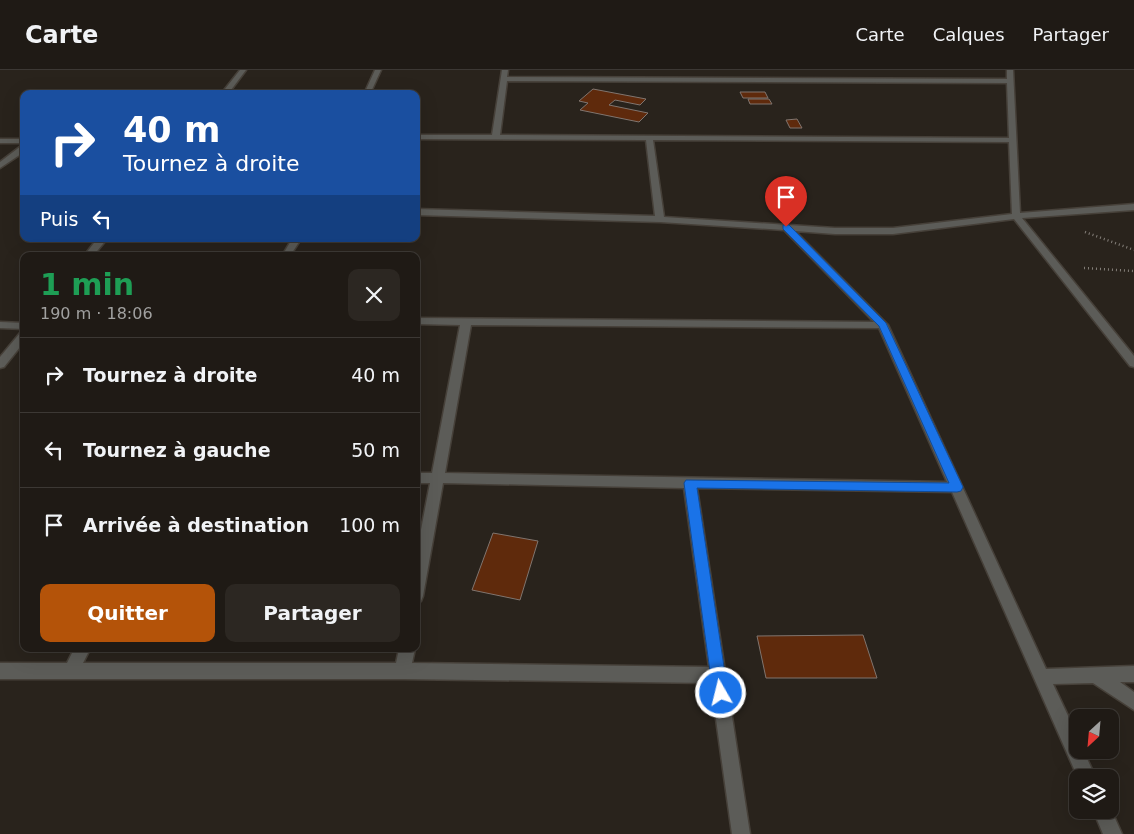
<!DOCTYPE html>
<html lang="fr">
<head>
<meta charset="utf-8">
<style>
	:root { --surface:#1f1a15; --page:#2c2722; --text:#f1f3f6; --muted:#a1a1a0; --line:#3c3834; --accent:#b45309 }
	body { margin:0; font-family:"DejaVu Sans",sans-serif; background:var(--page); color:var(--text); height:100vh; display:flex; flex-direction:column; font-size:19px; white-space:nowrap }
	* { box-sizing:border-box; margin:0 }
	p { font-size:16px; color:var(--muted) }
	.icon { flex:none; width:28px; height:28px; fill:none; stroke:currentColor; stroke-width:2; stroke-linecap:round; stroke-linejoin:round }
	.map { position:relative; flex:1; overflow:hidden }
	.side { position:absolute; left:20px; top:182px; width:400px; height:400px; display:flex; flex-direction:column; background:var(--surface); border-radius:10px; box-shadow:0 5px 20px #0002,0 0 0 1px var(--line) }
	.side>* { flex:none }
	.guide { position:absolute; left:20px; top:20px; width:400px; height:152px; border-radius:10px; box-shadow:0 5px 20px #0002,0 0 0 1px var(--line); background:#1a4fa0; color:#fff; overflow:hidden }
	.needle { width:32px; rotate:206deg }
	.tools { position:absolute; left:1069px; top:639px; display:grid; gap:10px }
	.tools a { display:grid; place-items:center; width:50px; height:50px; border-radius:10px; background:var(--surface); box-shadow:0 5px 20px #0002,0 0 0 1px var(--line); font-size:25px }
	.pin { position:absolute; display:grid; place-items:center; width:42px; height:42px; color:#fff; margin:-51px -21px; border-radius:50% 50% 50% 0; rotate:-45deg; box-shadow:0 0 5px #0007 }
	.pin .icon { rotate:45deg }
	.me { position:absolute; width:55px; margin:-28px; rotate:352deg; stroke-linejoin:round; filter:drop-shadow(0 0 4px #0008) }
	.turn { display:flex; align-items:center; gap:18px; height:105px; padding:0 20px; font-size:22px }
	.turn .icon { width:65px; height:65px; stroke-width:2.5 }
	.turn b { display:block; font-size:35px; line-height:42px }
	.then { display:flex; align-items:center; height:48px; padding:0 20px; background:#0003; gap:10px; font-size:19px }
	.round { display:grid; place-items:center; flex:none; width:52px; height:52px; border-radius:10px; background:var(--page) }
	.summary { display:flex; align-items:center; justify-content:space-between; height:85px; padding:0 20px }
	h1 { font-size:30px; font-weight:600; line-height:38px; color:#1e9e55 }
	.primary-button { display:flex; gap:10px; margin-top:auto; padding:10px 20px }
	.primary-button a { flex:1; height:58px; border-radius:10px; background:var(--accent); color:#fff; font-size:20px; font-weight:600; line-height:58px; text-align:center }
	.primary-button a+a { background:var(--page); color:var(--text) }
	ul { padding:0; list-style:none }
	li { display:flex; align-items:center; gap:15px; height:75px; padding:0 20px; border-top:1px solid var(--line) }
	li div { flex:1 }
	li b { display:block; font-size:19px }
	li em { font-style:normal }
	header { display:flex; align-items:center; gap:30px; box-sizing:border-box; height:70px; padding:0 25px; background:var(--surface); border-bottom:1px solid var(--line) }
	header strong { font-size:24px }
	nav { display:flex; gap:28px; margin-inline-start:auto; font-size:18px }
	.map>svg:first-child { display:block }
	.building { fill:#5f2a0c; stroke:#80756f }
	.lines { fill:none; stroke-linecap:round; stroke-linejoin:round }
	.minor-casing { stroke:#464039; stroke-width:3 }
	.path { stroke:#847f79; stroke-width:2.5; stroke-dasharray:1 3; stroke-linecap:butt }
	.minor { fill:#5c5c58; fill-rule:evenodd }
	.route { fill:#1a73e8; stroke:#114b97 }
</style>
</head>
<body>
<header>
<strong>Carte</strong>
<nav><a>Carte</a><a>Calques</a><a>Partager</a></nav>
</header>
<div class="map">
<svg width="1134" height="764" viewBox="0 0 1134 764">
	<rect width="100%" height="100%" fill="#29231c"/>
	<!-- building -->
	<path class="building" d="M593 19 646 29 640 35 615 30 609 35 648 43 639 52 580 40 588 33 579 31Z
		M740 22H765L768 28H743Z
		M748 29H769L772 34H750Z
		M797 49 802 58H790L786 50Z
		M493 463 538 471 520 530 472 520Z
		M863 565 877 608H766L757 566Z"/>
	<g class="lines">
		<defs>
			<path id="minor" d="M240 0H246L228 24H221Z
				M375 0H381L370 24H364Z
				M502 0H508L507 7 1007 9V0H1013L1020 143 1134 134V140L1022 148 1134 286V297L1130 296 1014 149 893 164H835L795 161 888 255 1046 599 1134 596V612H1120L1134 622V640L1093 613 1053 614 1078 667V680H1083L1096 708H1078L952 422 697 418 750 764H732L711 613 403 609H0V593H67L74 579H90L83 593H396L399 579H415L412 593 709 597 684 418 443 413 423 526 421 531 416 533V486L430 413H416V403H432L460 255 416 254V248L874 252 784 160 660 152 416 145V139L655 146 646 70 416 69V65H492ZM507 11 1007 13 1009 68 500 65ZM653 70 1009 72 1012 144 893 158H835L664 147ZM471 255 879 258 947 412 445 403Z
				M0 69H24V73H0Z
				M21 76H24V82L0 98V92Z
				M97 169H107L93 186H84Z
				M292 169H301L290 186H282Z
				M0 252 24 253V259L0 258Z
				M24 262V272L4 297 0 298V287L20 263Z
				M1110 737 1122 764H1103L1093 740H1110Z"/>
		</defs>
		<!-- minor casing -->
		<use href="#minor" class="minor-casing"/>
		<!-- path -->
		<path class="path" d="M1085 162 1134 180
			M1084 198 1134 201"/>
		<!-- minor -->
		<use href="#minor" class="minor"/>
	</g>
	<!-- route -->
	<path class="route" d="M783 155H789L886 253 963 417 961 421 957 422 697 418 728 623 726 628 721 630 715 628 713 623 684 413 686 410 949 413 879 256 783 159Z"/>
</svg>
<div class="tools">
<a><svg class="needle" viewBox="-14 -14 28 28"><path d="M0-13l5 13h-10z" fill="#e53935"/><path d="M0 13l5-13h-10z" fill="#a1a1a0"/></svg></a>
<a><svg class="icon" aria-label="layers" viewBox="0 0 24 24"><path d="M12 4l9 5-9 5-9-5zM3 14l9 5 9-5"/></svg></a>
</div>
<div class="pin" style="left:786px;top:157px;background:#d93025"><svg class="icon" aria-label="arrive" viewBox="0 0 24 24"><path d="M6 21V4h12l-3 4 3 4H6"/></svg></div>
<svg class="me" style="left:721px;top:623px" viewBox="-20 -20 40 40"><circle r="17" fill="#1a73e8" stroke="#fff" stroke-width="3"/><path d="M0-11L8 9 0 5-8 9z" fill="#fff"/></svg>
<div class="guide">
<div class="turn"><svg class="icon" aria-label="right" viewBox="0 0 24 24"><path d="M7 20v-9h11M14 6l5 5-5 5"/></svg><div><b>40 m</b>Tournez à droite</div></div>
<div class="then">Puis<svg class="icon" aria-label="left" viewBox="0 0 24 24"><path d="M17 20v-9H6M10 6l-5 5 5 5"/></svg></div>
</div>
<section class="side">
<div class="summary"><div><h1>1 min</h1><p>190 m · 18:06</p></div><a class="round"><svg class="icon" aria-label="close" viewBox="0 0 24 24"><path d="M6 6l12 12M18 6L6 18"/></svg></a></div>
<ul>
<li><svg class="icon" aria-label="right" viewBox="0 0 24 24"><path d="M7 20v-9h11M14 6l5 5-5 5"/></svg><div><b>Tournez à droite</b></div><em>40 m</em></li>
<li><svg class="icon" aria-label="left" viewBox="0 0 24 24"><path d="M17 20v-9H6M10 6l-5 5 5 5"/></svg><div><b>Tournez à gauche</b></div><em>50 m</em></li>
<li><svg class="icon" aria-label="arrive" viewBox="0 0 24 24"><path d="M6 21V4h12l-3 4 3 4H6"/></svg><div><b>Arrivée à destination</b></div><em>100 m</em></li>
</ul>
<div class="primary-button"><a>Quitter</a><a>Partager</a></div>
</section>
</div>
</body>
</html>
